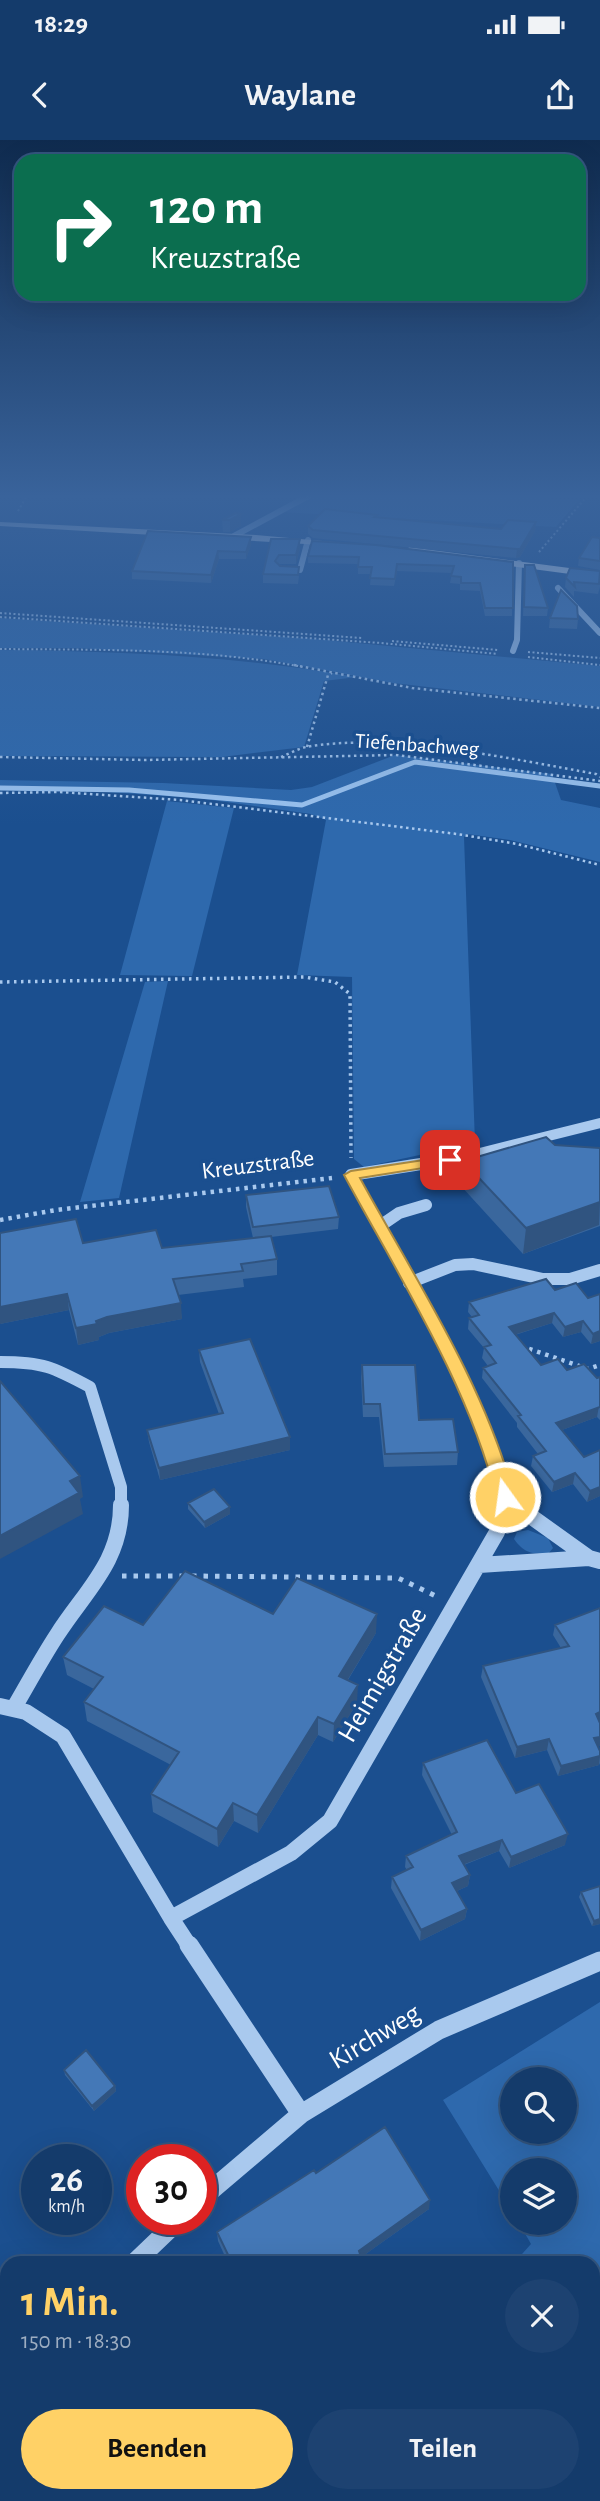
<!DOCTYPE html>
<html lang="de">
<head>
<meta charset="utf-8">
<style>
	:root { --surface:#143b6b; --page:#1d4271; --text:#f1f3f6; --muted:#9dadc1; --line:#33557e; --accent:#ffd166 }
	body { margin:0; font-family:"Alegreya Sans",sans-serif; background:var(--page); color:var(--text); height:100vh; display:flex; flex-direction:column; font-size:26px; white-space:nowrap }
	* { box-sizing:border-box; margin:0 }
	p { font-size:23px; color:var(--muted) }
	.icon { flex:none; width:38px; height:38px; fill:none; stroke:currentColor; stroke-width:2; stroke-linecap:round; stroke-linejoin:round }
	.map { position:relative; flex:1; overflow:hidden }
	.sheet { position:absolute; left:0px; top:2116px; width:600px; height:247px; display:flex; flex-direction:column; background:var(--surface); border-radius:21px 21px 0 0; box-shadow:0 7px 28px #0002,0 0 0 2px var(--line) }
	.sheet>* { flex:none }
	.top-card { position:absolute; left:14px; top:14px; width:572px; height:147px; border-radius:21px; box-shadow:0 7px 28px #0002,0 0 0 2px var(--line); background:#0b6e4f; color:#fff; overflow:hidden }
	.tools { position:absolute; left:500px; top:1927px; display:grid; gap:14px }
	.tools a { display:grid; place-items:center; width:77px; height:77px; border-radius:50%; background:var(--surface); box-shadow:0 7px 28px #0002,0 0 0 2px var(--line); font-size:35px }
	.speed { position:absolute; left:21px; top:2004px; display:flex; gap:14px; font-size:35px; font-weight:700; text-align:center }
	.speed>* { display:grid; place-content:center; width:91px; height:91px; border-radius:50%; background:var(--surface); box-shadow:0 7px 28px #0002,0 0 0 2px var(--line); line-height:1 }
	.speed small { font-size:18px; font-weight:400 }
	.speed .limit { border:10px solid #d22; background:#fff; color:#111 }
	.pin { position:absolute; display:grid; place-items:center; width:60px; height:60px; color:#fff; margin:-30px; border-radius:14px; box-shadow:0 4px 10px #0006 }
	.me { position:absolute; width:77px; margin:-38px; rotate:346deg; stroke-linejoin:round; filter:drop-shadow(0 0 5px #0008) }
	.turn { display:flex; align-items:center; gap:24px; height:147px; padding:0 21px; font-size:32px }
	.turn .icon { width:91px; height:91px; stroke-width:2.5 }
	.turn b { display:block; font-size:49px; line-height:60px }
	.round { display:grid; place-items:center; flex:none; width:74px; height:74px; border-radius:37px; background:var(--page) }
	.headline { display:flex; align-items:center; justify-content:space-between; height:119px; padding:0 21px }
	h1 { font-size:42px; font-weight:600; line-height:52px; color:var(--accent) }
	.primary-button { display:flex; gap:14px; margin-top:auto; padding:14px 21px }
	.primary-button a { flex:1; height:80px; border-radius:42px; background:var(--accent); color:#111; font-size:28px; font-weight:600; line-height:80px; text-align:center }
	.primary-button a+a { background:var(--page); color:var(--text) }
	.status { display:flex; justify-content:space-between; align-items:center; height:49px; padding:0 35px; background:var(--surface); direction:ltr }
	.status svg { height:19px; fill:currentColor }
	header { display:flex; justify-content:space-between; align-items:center; height:91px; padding:0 21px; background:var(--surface); font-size:32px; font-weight:600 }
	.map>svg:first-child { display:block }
	.green { fill:#2e69ad; fill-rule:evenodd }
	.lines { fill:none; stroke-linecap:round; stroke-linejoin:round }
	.stream { stroke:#9cc4f0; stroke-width:5 }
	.path-far4 { stroke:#a9c9ee; stroke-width:2; stroke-dasharray:2 2.5; stroke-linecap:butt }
	.path-far3 { stroke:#a9c9ee; stroke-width:2.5; stroke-dasharray:2.5 3.5; stroke-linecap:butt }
	.path-far2 { stroke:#a9c9ee; stroke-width:3.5; stroke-dasharray:2.5 4.5; stroke-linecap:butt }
	.path-far1 { stroke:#a9c9ee; stroke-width:4.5; stroke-dasharray:3.5 5; stroke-linecap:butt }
	.path { stroke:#a9c9ee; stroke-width:5; stroke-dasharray:4.5 7; stroke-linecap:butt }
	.minor-far4 { stroke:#a9c9ee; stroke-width:6 }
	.minor-far3 { stroke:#a9c9ee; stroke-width:10 }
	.minor-far2 { stroke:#a9c9ee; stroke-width:12 }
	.minor-far1 { stroke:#a9c9ee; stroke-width:16 }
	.minor { stroke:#a9c9ee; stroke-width:19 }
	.major { fill:#f0f6ff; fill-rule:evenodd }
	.wall { fill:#3a679d }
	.shaded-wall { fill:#305480 }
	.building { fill:#4478b7; stroke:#305480; stroke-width:2 }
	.route { fill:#ffd166; stroke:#a68842; stroke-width:2 }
	.labels { text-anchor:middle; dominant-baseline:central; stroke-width:7; stroke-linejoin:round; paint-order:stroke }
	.far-street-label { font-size:21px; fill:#fff; stroke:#1b4f8f }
	.street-label { font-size:24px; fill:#fff; stroke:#1b4f8f }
	.near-street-label { font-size:28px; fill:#fff; stroke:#1b4f8f }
</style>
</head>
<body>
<div class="status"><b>18:29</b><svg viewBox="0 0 49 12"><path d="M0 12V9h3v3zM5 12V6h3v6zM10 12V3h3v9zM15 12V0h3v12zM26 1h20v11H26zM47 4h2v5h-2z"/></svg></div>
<header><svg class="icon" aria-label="back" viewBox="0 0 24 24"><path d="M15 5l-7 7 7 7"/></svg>Waylane<svg class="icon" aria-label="share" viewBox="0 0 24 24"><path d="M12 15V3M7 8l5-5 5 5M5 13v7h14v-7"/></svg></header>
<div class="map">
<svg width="600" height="2361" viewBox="0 0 600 2361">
	<rect width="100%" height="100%" fill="#1b4f8f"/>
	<!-- green -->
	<path class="green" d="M315 354H467L579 360 556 387 280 372Z
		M0 478 315 499 600 526V567L393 543 264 519 78 508H0Z
		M0 510C120 511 239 516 357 537L324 541 304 607 222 617 0 616Z
		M395 615 552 634 561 660 600 668V722L510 700 467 694 464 697 475 1003 364 1027 354 1019 352 837 297 835 326 680 311 674 197 658 76 650H0V640L163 643 291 650 312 647Z
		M167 661 234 668 192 836 120 835Z
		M168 841 119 1058 80 1062 145 842Z
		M528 1390 548 1398 553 1408 548 1414C532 1414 524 1413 514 1399L517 1392Z
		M600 1862V2361H294L299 2356H593V2123H514L531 2104 519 2083 565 2082V2030H513V2073L443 1960ZM513 1939H565V1992H513Z"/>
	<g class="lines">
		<!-- stream -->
		<path class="stream" d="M0 648 129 650 302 665 415 622 600 646"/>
		<!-- path-far4 -->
		<path class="path-far4" d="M18 371 28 354
			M539 412 589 354
			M0 473 362 498
			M0 477 381 503 498 514
			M392 501 498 510
			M0 509C100 510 204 508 303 527
			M528 512 600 518
			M528 517 600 525"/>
		<!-- path-far3 -->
		<path class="path-far3" d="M294 525 412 548 600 568
			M307 607 328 535 332 533
			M0 617 144 620 396 615 600 641
			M281 617C289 614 297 609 306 607 388 592 513 619 596 634L600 637
			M0 653 59 652 180 660 457 694 517 704 600 725"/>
		<!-- path-far2 -->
		<path class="path-far2" d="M0 842 304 837 335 842 350 854 351 1018"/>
		<!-- path-far1 -->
		<path class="path-far1" d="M0 1080 56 1070 332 1038
			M521 1206 588 1229 600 1225"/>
		<!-- path -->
		<path class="path" d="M122 1436H184
			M192 1436 398 1438 438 1457"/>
		<!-- minor-far4 -->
		<path class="minor-far4" d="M234 396 312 354
			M282 429 300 430 308 400
			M558 448 600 493
			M513 511 517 500 519 423"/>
		<!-- minor-far3 -->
		<path class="minor-far3" d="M452 1020 600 983"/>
		<!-- minor-far2 -->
		<path class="minor-far2" d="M459 1018 351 1035C381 1090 515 1317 503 1367
			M380 1086 399 1073 426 1065
			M409 1143 455 1125 473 1124 543 1139H570L600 1130
			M0 1222C43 1222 53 1227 90 1247L121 1347V1367
			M505 1358 518 1367"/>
		<!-- minor-far1 -->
		<path class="minor-far1" d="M515 1365 589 1418
			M479 1425 589 1418 600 1421
			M0 1566 26 1572 63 1596 171 1778
			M15 1566C29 1542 42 1518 57 1495 85 1451 121 1422 121 1365
			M190 1807 171 1778 291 1713 330 1681 497 1392 503 1365"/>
		<!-- minor -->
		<path class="minor" d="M189 1805 301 1974
			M201 2059 301 1974 439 1890 600 1821
			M134 2123 180 2079
			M0 2251 7 2244"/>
		<!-- major -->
		<path class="major" d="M0 382 256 395 378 406 374 408 0 386Z
			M409 407 600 432V438L406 412Z"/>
	</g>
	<!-- wall -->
	<path class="wall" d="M241 374V386L230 392H223L222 380Z
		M377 375 376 377 501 389 536 382 535 391 520 417 516 418 313 398 308 394V386Z
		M148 391 251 405 246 419H219L211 443 132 439V431Z
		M600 398V430L578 426 579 418Z
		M271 399 300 408 296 424H279L299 436 298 444 263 443V434Z
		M312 401 513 422 512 476H485L480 451 460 450V444L450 443 452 433 397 431 394 446 370 445 371 434H358V424L308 423V416Z
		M525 425 548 468 547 476H523Z
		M600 431V447L598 454 574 451V457L565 447 566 438Z
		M550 478 578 479 577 489 549 488Z
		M555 1005 600 1008V1086L523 1114 461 1046 463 1021Z
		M246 1055 339 1077 338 1089 271 1097 277 1119V1135L243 1139 244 1147 178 1155 182 1179 109 1193 99 1197V1200L78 1205 69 1170 0 1184 83 1103 162 1108 253 1098 246 1067Z
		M555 1150 588 1158 600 1154V1201L591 1204 581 1192 563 1197 552 1183 515 1195 541 1225 567 1230 597 1238 600 1237V1280L597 1277 562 1290 584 1317 600 1310V1356L587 1362 573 1344 552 1352 531 1326 533 1316 538 1314 517 1287V1283L482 1238 483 1228 488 1226 482 1218 484 1208 468 1189 469 1178 472 1177 468 1172 469 1162Z
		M199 1210 290 1310 160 1340 149 1302 147 1290 219 1274 200 1222Z
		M362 1225 419 1280 458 1312 457 1325 384 1327 379 1277H363L361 1237Z
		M188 1363 230 1367V1374L205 1388 188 1369Z
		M600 1468V1581H599L598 1607 600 1611V1623L599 1625 558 1636 547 1610 515 1618 481 1537 483 1526 561 1508 553 1495 555 1485Z
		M273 1474 376 1493 348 1540 357 1563 333 1602 318 1595 258 1693 234 1681 218 1707 153 1672 151 1654 171 1625 87 1581 84 1562 94 1549 67 1535 63 1517 143 1485Z
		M423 1623 516 1653 565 1705 509 1728 499 1711 464 1725 470 1735 468 1746 457 1751 467 1769 465 1779 420 1801 391 1748 392 1737 407 1730 405 1727 406 1716 452 1695 422 1635Z
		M600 1746V1784L592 1786 579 1757 581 1752Z
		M64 1930 115 1946 116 1951 94 1971 65 1935Z
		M316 2033 429 2069 360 2118 359 2123H228L218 2101 217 2092Z"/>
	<!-- shaded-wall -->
	<path class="shaded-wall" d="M241 374V386L230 392V380Z
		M536 382 535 391 520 417 516 418 517 409Z
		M251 397V405L246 419V412Z
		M300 399V408L296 424V415Z
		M218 411 219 419 211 443V435Z
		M600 1062 599 1085 523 1114 526 1088Z
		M67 1154 69 1170 0 1184V1167Z
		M181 1163 182 1179 109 1193 99 1197V1200L78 1205 76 1188 107 1177Z
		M554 1173 552 1183 507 1197 509 1187Z
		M583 1181 581 1192 563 1197 565 1187Z
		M600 1191V1201L591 1204 593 1194Z
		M599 1266 597 1277 554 1293 556 1283Z
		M290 1297V1310L160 1340 159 1328Z
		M575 1333 573 1344 552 1352 554 1342Z
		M80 1336 83 1357 80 1359 83 1374 0 1419V1396L70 1341Z
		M600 1347V1356L587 1362 590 1351Z
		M230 1367V1374L205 1388 204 1382Z
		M377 1474 376 1493 339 1554V1536Z
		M358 1545 357 1563 333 1602 334 1584Z
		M600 1572V1581L593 1584 596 1574Z
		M318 1577V1595L258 1693 257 1675Z
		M600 1597V1606L592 1608 594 1598Z
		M549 1599 547 1610 515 1618 517 1607Z
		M600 1616 599 1625 558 1636 561 1626Z
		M233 1663 234 1681 218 1707 217 1689Z
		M568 1694 565 1705 509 1728 511 1717Z
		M502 1700 499 1711 457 1727 459 1716Z
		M470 1735 468 1746 450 1754 452 1743Z
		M467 1769 465 1779 420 1801 421 1790Z
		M600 1779V1784L592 1786 594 1781Z
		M115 1946 116 1951 94 1971 92 1966Z
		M430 2060 429 2069 360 2118V2122L348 2123 359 2111Z"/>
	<!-- building -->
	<path class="building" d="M325 369 377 375 374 377 501 389 508 380 536 382 520 409H517L313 390 308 386Z
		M236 373 241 374 230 380H222Z
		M148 391 251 397 246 412 218 411 211 435 132 431Z
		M592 397 600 398V421L579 418Z
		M271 399H300L296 415H279L275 421 280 426 299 427 298 435 263 434Z
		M312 401 376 405 513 422V468H485L480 443H461V437L451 436 454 426 397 424 395 439 370 438 372 427H358L359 417 308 416Z
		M525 425H534L548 468 524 467Z
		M570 428 600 431 599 444 574 442 575 447 566 438Z
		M561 450 577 466 578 479 550 478Z
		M546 997 555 1005 600 1008V1062L526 1088 463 1021Z
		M329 1046 339 1077 253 1087 246 1055Z
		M76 1079 83 1103 156 1090 162 1108 271 1096 277 1119 241 1124 243 1131 173 1139 181 1163 107 1177 96 1181 97 1184 76 1188 67 1154 0 1167V1093Z
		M546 1139 555 1150 576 1143 588 1158 600 1154V1191L593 1194 583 1181 565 1187 554 1173 509 1187 541 1225 558 1219 567 1230 584 1224 597 1238 600 1237V1267L556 1283 584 1317 600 1310V1347L590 1351 575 1333 554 1342 533 1316 546 1311 518 1276 521 1275 483 1228 496 1223 484 1207 491 1205 469 1178 479 1175 469 1162Z
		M250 1199 290 1297 159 1328 147 1290 223 1273 199 1210Z
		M362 1225H415L419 1280 453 1279 458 1312 385 1314 380 1264H364Z
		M0 1241 80 1336 70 1341 79 1353 0 1396Z
		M214 1349 230 1367 204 1382 188 1363Z
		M185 1431 273 1474 297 1438 377 1474 339 1536 358 1545 334 1584 318 1577 257 1675 233 1663 217 1689 151 1654 179 1612 84 1562 103 1537 63 1517 104 1466 143 1485Z
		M600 1468V1572L596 1574 600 1583V1597L594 1598 600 1611V1616L561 1626 549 1599 517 1607 483 1526 569 1506 555 1485Z
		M487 1600 516 1653 539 1644 568 1694 511 1717 502 1700 459 1716 470 1735 452 1743 467 1769 421 1790 392 1737 413 1727 406 1716 457 1692 423 1623Z
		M600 1746V1779L594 1781 581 1752Z
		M86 1910 115 1946 92 1966 64 1930Z
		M385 1987 430 2060 359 2111 360 2114 348 2123H232L217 2092 314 2030 316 2033Z
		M7 2317V2356H37L41 2361H0V2324Z"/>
	<!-- sky -->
	<linearGradient id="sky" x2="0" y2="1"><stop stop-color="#0f2b4f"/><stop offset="0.52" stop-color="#39639b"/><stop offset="1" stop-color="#39639b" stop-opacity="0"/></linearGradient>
	<rect width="600" height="685" fill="url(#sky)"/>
	<!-- route -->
	<path class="route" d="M450 1016 455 1017V1023L360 1038C414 1137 487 1248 514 1357L512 1362H499L496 1357C470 1248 398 1135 344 1035L351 1031Z"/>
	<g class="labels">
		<!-- far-street labels -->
		<g class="far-street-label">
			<text transform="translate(417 605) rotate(4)">Tiefenbachweg</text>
		</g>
		<!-- street labels -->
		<g class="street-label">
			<text transform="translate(258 1025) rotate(-7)">Kreuzstraße</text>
		</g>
		<!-- near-street labels -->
		<g class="near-street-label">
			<text transform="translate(383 1535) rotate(-60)">Heimigstraße</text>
			<text transform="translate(375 1897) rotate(-31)">Kirchweg</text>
		</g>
	</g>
</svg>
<div class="tools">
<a><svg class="icon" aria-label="search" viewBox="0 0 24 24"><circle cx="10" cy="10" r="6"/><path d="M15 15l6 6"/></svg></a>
<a><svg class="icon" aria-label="layers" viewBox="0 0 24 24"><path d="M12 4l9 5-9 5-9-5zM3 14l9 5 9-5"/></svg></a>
</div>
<div class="speed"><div>26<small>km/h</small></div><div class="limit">30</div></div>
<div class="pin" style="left:450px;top:1020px;background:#d93025"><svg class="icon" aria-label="arrive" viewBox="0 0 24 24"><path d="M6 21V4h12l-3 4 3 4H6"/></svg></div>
<svg class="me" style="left:505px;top:1357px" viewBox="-20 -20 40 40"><circle r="17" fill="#ffd166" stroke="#fff" stroke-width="3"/><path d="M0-11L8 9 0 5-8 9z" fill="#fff"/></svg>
<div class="top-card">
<div class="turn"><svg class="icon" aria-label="right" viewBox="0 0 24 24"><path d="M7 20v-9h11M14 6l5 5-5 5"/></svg><div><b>120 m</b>Kreuzstraße</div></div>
</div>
<section class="sheet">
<div class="headline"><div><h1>1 Min.</h1><p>150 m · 18:30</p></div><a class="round"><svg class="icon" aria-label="close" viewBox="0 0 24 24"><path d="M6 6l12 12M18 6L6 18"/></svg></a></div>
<div class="primary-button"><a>Beenden</a><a>Teilen</a></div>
</section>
</div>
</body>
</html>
